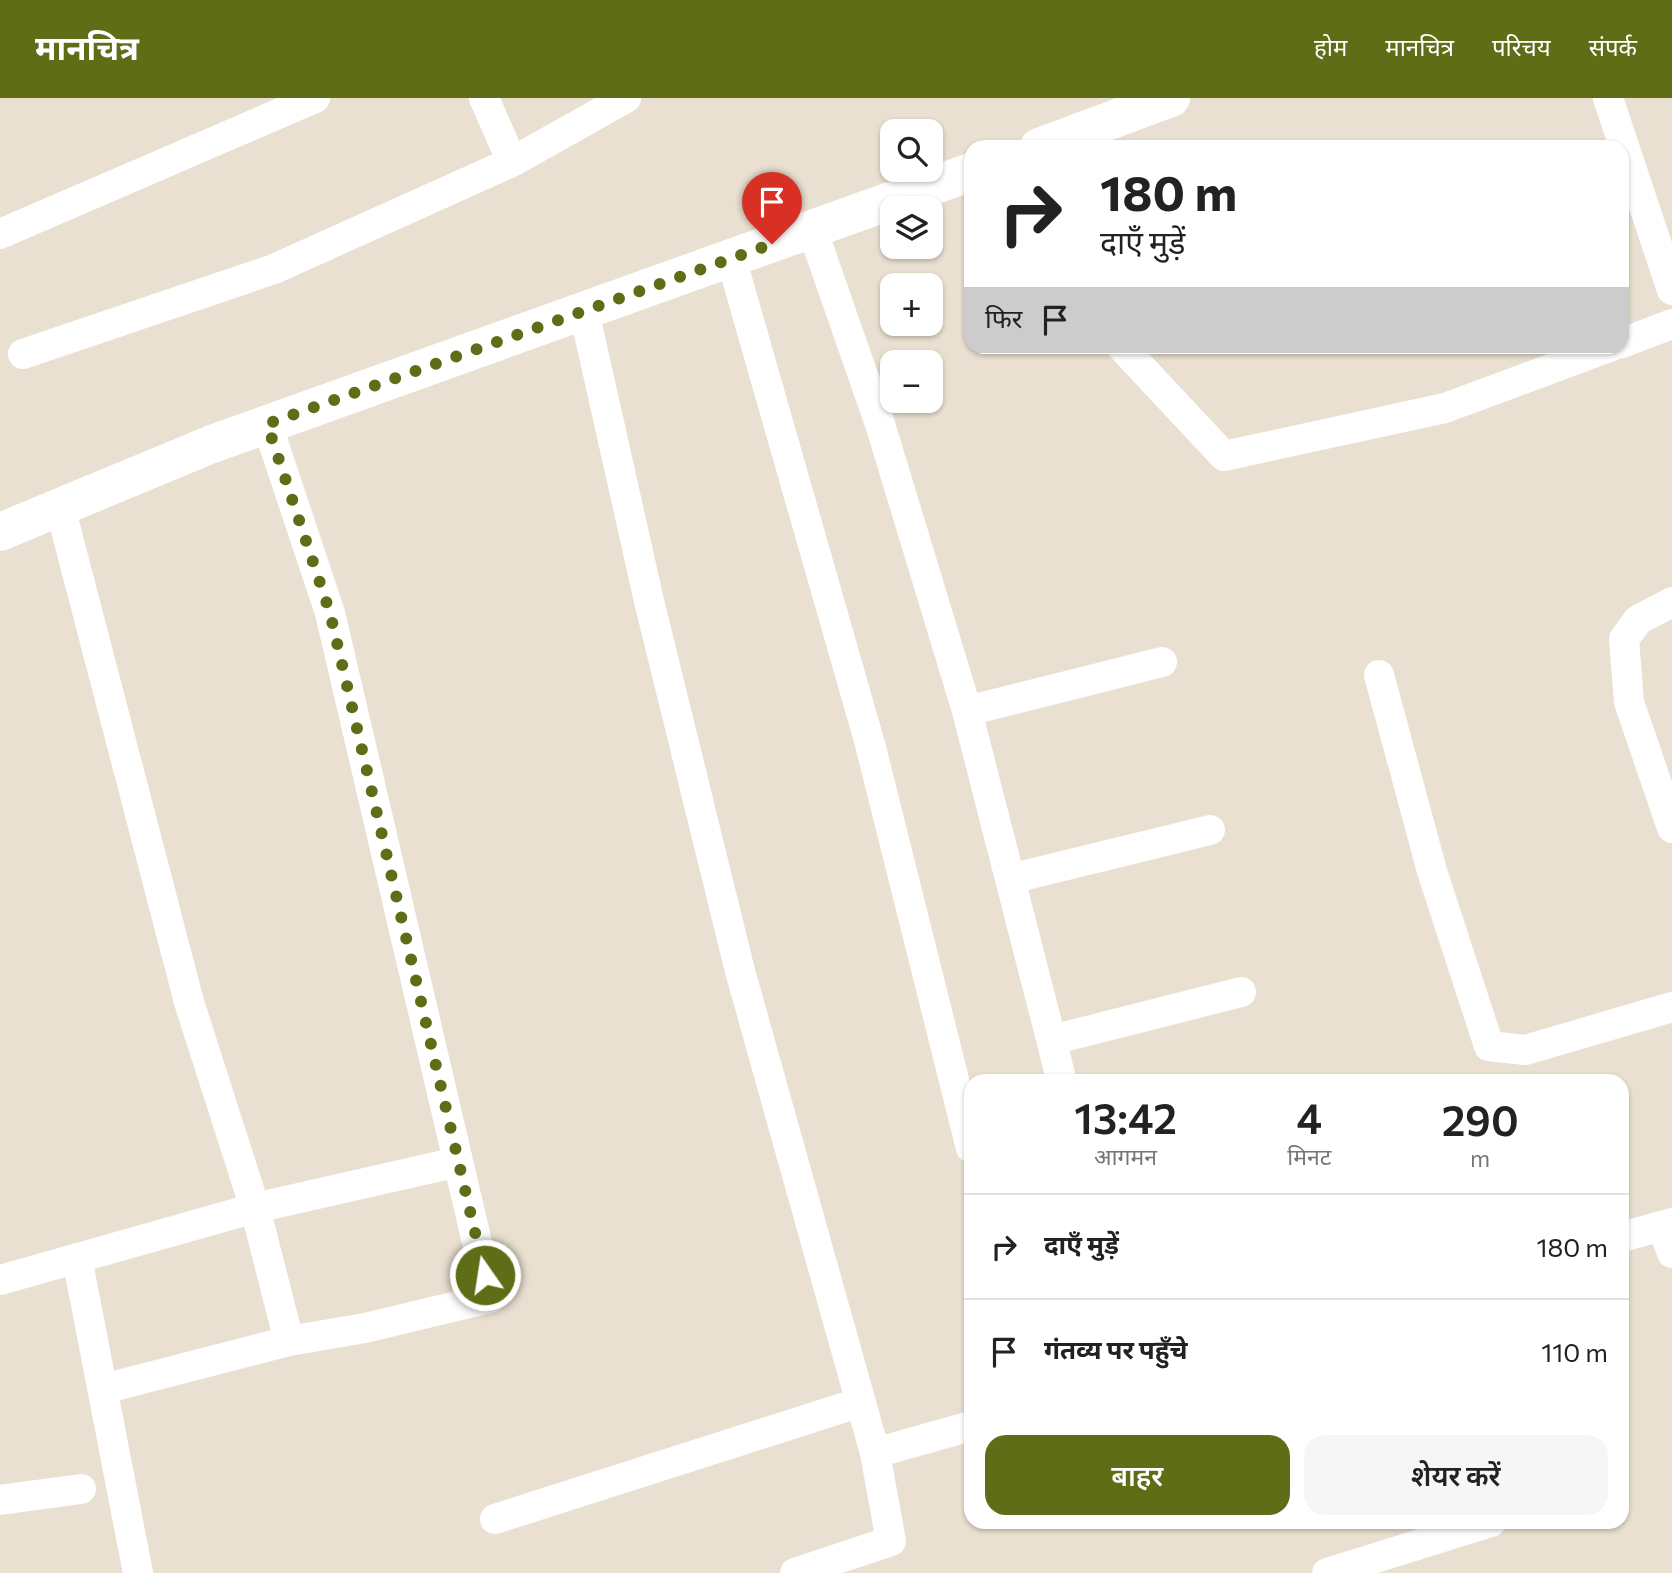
<!DOCTYPE html>
<html lang="hi">
<head>
<meta charset="utf-8">
<style>
	:root { --surface:#fff; --page:#f6f6f6; --text:#222; --muted:#767676; --line:#e0e0e0; --accent:#5f6d17 }
	body { margin:0; font-family:Commissioner,"Noto Sans Devanagari",sans-serif; background:var(--page); color:var(--text); height:100vh; display:flex; flex-direction:column; font-size:26px; white-space:nowrap }
	* { box-sizing:border-box; margin:0 }
	p { font-size:23px; color:var(--muted) }
	.icon { flex:none; width:38px; height:38px; fill:none; stroke:currentColor; stroke-width:2; stroke-linecap:round; stroke-linejoin:round }
	.map { position:relative; flex:1; overflow:hidden }
	.drawer { position:absolute; left:964px; top:976px; width:665px; height:455px; display:flex; flex-direction:column; background:var(--surface); border-radius:21px; box-shadow:0 2px 5px #0004 }
	.drawer>* { flex:none }
	.hud { position:absolute; left:964px; top:42px; width:665px; height:214px; border-radius:21px; box-shadow:0 2px 5px #0004; background:#fff; color:var(--text); overflow:hidden }
	.controls { position:absolute; left:880px; top:21px; display:grid; gap:14px }
	.controls a { display:grid; place-items:center; width:63px; height:63px; border-radius:14px; background:var(--surface); box-shadow:0 2px 5px #0004; font-size:35px }
	.pin { position:absolute; display:grid; place-items:center; width:60px; height:60px; color:#fff; margin:-72px -30px; border-radius:50% 50% 50% 0; rotate:-45deg; box-shadow:0 0 7px #0007 }
	.pin .icon { rotate:45deg }
	.me { position:absolute; width:77px; margin:-38px; rotate:347deg; stroke-linejoin:round; filter:drop-shadow(0 0 5px #0008) }
	.turn { display:flex; align-items:center; gap:24px; height:147px; padding:0 21px; font-size:32px }
	.turn .icon { width:91px; height:91px; stroke-width:2.5 }
	.turn b { display:block; font-size:49px; line-height:60px }
	.then { display:flex; align-items:center; height:66px; padding:0 21px; background:#0003; gap:14px; font-size:26px }
	.eta { display:flex; justify-content:space-evenly; align-items:center; height:119px; text-align:center }
	.eta b { font-size:42px; font-weight:600; line-height:49px }
	.button { display:flex; gap:14px; margin-top:auto; padding:14px 21px }
	.button a { flex:1; height:80px; border-radius:21px; background:var(--accent); color:#fff; font-size:28px; font-weight:600; line-height:80px; text-align:center }
	.button a+a { background:var(--page); color:var(--text) }
	ul { padding:0; list-style:none }
	li { display:flex; align-items:center; gap:21px; height:105px; padding:0 21px; border-top:2px solid var(--line) }
	li div { flex:1 }
	li b { display:block; font-size:26px }
	li em { font-style:normal }
	header { display:flex; align-items:center; gap:42px; box-sizing:border-box; height:98px; padding:0 35px; background:var(--accent); color:#fff }
	header strong { font-size:33px }
	nav { display:flex; gap:38px; margin-inline-start:auto; font-size:24px }
	.map>svg:first-child { display:block }
	.lines { fill:none; stroke-linecap:round; stroke-linejoin:round }
	.street { stroke:#fff; stroke-width:30 }
	.secondary { stroke:#fff; stroke-width:38 }
	.route { stroke:#5f6d17; stroke-width:12; stroke-dasharray:0 21.6 }
</style>
</head>
<body>
<header>
<strong>मानचित्र</strong>
<nav><a>होम</a><a>मानचित्र</a><a>परिचय</a><a>संपर्क</a></nav>
</header>
<div class="map">
<svg width="1672" height="1475" viewBox="0 0 1672 1475">
	<rect width="100%" height="100%" fill="#eae0d1"/>
	<g class="lines">
		<!-- street -->
		<path class="street" d="M484 0 512 64
			M1608 0 1672 192
			M812 131 880 326 967 613 1062 984
			M0 136 315 0
			M731 160 870 646 971 1050
			M584 213 649 503 740 873 875 1355 971 1328
			M1622 245 1672 226
			M1121 248 1224 358 1445 310 1612 248
			M23 256 274 171 512 64 626 0
			M60 409 189 904 255 1110 289 1243
			M1672 504 1638 522 1624 541 1629 604 1672 730
			M1379 577 1432 773 1489 948 1525 952 1672 909
			M967 613 1162 564
			M1010 781 1210 732
			M1052 942 1241 894
			M1662 1128 1672 1155
			M1622 1139 1672 1125
			M77 1160 138 1475
			M0 1182 255 1110 458 1064
			M103 1291 289 1243 365 1230 490 1200 330 515 267 326
			M0 1402 81 1391
			M495 1421 861 1304
			M795 1475 891 1443 875 1355
			M1327 1475 1491 1424"/>
		<!-- secondary -->
		<path class="secondary" d="M1039 49 1171 0
			M0 434 212 346 971 74"/>
	</g>
	<g class="lines">
		<!-- route -->
		<path class="route" d="M485 1177 330 515 267 326 772 146"/>
	</g>
</svg>
<div class="controls">
<a><svg class="icon" aria-label="search" viewBox="0 0 24 24"><circle cx="10" cy="10" r="6"/><path d="M15 15l6 6"/></svg></a>
<a><svg class="icon" aria-label="layers" viewBox="0 0 24 24"><path d="M12 4l9 5-9 5-9-5zM3 14l9 5 9-5"/></svg></a>
<a>+</a>
<a>−</a>
</div>
<div class="pin" style="left:772px;top:146px;background:#d93025"><svg class="icon" aria-label="arrive" viewBox="0 0 24 24"><path d="M6 21V4h12l-3 4 3 4H6"/></svg></div>
<svg class="me" style="left:485px;top:1177px" viewBox="-20 -20 40 40"><circle r="17" fill="#5f6d17" stroke="#fff" stroke-width="3"/><path d="M0-11L8 9 0 5-8 9z" fill="#fff"/></svg>
<div class="hud">
<div class="turn"><svg class="icon" aria-label="right" viewBox="0 0 24 24"><path d="M7 20v-9h11M14 6l5 5-5 5"/></svg><div><b>180 m</b>दाएँ मुड़ें</div></div>
<div class="then">फिर<svg class="icon" aria-label="arrive" viewBox="0 0 24 24"><path d="M6 21V4h12l-3 4 3 4H6"/></svg></div>
</div>
<section class="drawer">
<div class="eta">
<div><b>13:42</b><p>आगमन</p></div>
<div><b>4</b><p>मिनट</p></div>
<div><b>290</b><p>m</p></div>
</div>
<ul>
<li><svg class="icon" aria-label="right" viewBox="0 0 24 24"><path d="M7 20v-9h11M14 6l5 5-5 5"/></svg><div><b>दाएँ मुड़ें</b></div><em>180 m</em></li>
<li><svg class="icon" aria-label="arrive" viewBox="0 0 24 24"><path d="M6 21V4h12l-3 4 3 4H6"/></svg><div><b>गंतव्य पर पहुँचे</b></div><em>110 m</em></li>
</ul>
<div class="button"><a>बाहर</a><a>शेयर करें</a></div>
</section>
</div>
</body>
</html>
